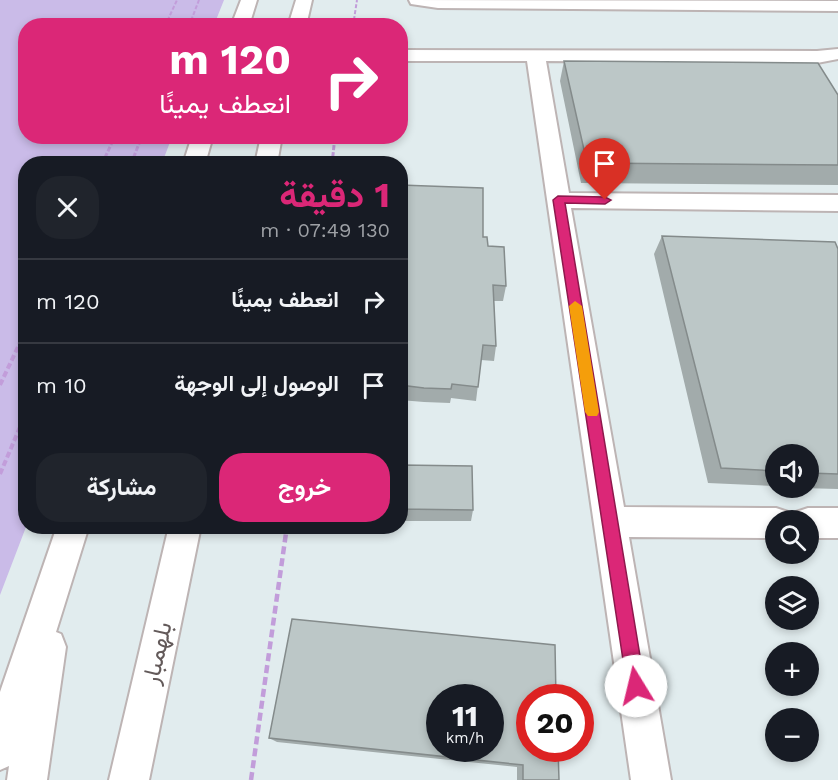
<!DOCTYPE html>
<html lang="ar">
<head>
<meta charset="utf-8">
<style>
	:root { --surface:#171b24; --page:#20242c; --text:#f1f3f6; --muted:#9ea1a6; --line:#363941; --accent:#db2777 }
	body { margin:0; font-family:"Work Sans",Vazirmatn,sans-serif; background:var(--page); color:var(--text); direction:rtl; height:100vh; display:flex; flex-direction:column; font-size:22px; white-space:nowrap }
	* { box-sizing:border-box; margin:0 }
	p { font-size:20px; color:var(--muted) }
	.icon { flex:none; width:33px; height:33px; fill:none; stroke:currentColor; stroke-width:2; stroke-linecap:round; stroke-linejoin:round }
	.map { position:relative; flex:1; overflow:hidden; direction:ltr }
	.drawer { position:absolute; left:18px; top:156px; width:390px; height:378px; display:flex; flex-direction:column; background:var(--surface); border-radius:24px; box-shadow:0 3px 9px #0003; direction:rtl }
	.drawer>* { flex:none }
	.guide { position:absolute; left:18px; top:18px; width:390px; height:126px; border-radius:24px; box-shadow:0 3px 9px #0003; direction:rtl; background:#db2777; color:#fff; overflow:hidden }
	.fabs { position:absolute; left:765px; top:444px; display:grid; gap:12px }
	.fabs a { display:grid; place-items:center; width:54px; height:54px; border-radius:50%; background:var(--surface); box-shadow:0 3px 9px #0003; font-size:30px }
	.speed { position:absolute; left:426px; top:684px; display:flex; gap:12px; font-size:30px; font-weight:700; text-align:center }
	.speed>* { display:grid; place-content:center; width:78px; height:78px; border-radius:50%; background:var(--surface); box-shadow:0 3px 9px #0003; line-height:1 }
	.speed small { font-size:15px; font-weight:400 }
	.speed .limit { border:9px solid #d22; background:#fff; color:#111 }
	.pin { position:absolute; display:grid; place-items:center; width:51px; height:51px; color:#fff; margin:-62px -26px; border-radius:50% 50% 50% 0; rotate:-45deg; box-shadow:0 0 6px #0007 }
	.pin .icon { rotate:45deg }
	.me { position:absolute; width:66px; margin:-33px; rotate:351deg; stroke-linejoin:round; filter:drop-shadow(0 0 4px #0008) }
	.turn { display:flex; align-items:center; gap:21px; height:126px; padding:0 18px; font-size:27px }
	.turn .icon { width:78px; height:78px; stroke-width:2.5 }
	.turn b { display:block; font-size:42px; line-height:51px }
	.round { display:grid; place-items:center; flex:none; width:63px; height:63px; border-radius:24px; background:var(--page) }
	.headline { display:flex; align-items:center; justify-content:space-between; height:102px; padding:0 18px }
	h1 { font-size:36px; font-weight:700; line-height:45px; color:var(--accent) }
	.action { display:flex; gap:12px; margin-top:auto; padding:12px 18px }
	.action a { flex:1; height:69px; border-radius:24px; background:var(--accent); color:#fff; font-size:24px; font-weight:700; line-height:69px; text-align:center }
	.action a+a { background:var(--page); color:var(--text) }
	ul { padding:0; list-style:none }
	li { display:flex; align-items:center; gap:18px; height:84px; padding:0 18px; border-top:2px solid var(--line) }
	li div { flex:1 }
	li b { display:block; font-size:22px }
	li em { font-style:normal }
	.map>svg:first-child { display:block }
	.green { fill:#cabbe8 }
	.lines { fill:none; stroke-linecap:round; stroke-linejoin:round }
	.minor-casing { stroke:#bdb4b4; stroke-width:4 }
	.path-far3 { stroke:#c29dda; stroke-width:2; stroke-dasharray:4 2; stroke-linecap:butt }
	.path-far2 { stroke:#c29dda; stroke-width:3; stroke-dasharray:5 2; stroke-linecap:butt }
	.path-far1 { stroke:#c29dda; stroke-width:4; stroke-dasharray:6 3; stroke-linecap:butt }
	.path { stroke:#c29dda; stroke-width:4.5; stroke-dasharray:8 4; stroke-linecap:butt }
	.minor { fill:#fff; fill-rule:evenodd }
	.wall { fill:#a2abab }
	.building { fill:#bcc7c7; stroke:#848b8b; stroke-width:1.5; fill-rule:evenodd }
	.route { fill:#db2777; stroke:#8e194d; stroke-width:1.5 }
	.slow { fill:#f59e0b }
	.labels { text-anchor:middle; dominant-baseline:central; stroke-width:6; stroke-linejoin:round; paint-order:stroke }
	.near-street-label { font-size:24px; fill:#635a5a; stroke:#fff }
</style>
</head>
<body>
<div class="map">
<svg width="838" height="780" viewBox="0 0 838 780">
	<rect width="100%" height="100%" fill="#e1ecee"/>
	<!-- green -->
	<path class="green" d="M0 0H224L214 25 26 26V136L172 137 162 163 26 164V527L0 595Z"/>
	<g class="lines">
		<defs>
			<path id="minor" d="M241 0H257L249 26H231Z
				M296 0H312L306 26H288Z
				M409 0 838 1V11L438 8 411 4Z
				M838 49V59L817 63 546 61 569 193 838 195V211L571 208 624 507 776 508 788 512 791 520H776V538L629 537 671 780H631L527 61H400V50L817 51Z
				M192 136H213L205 164H183Z
				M261 136H282L277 164H255Z
				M808 508H838V538H808V520H793L796 512Z
				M57 526H89L56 632 61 634 66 647 47 780H7L9 766 0 770V692Z
				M169 526H201L149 780H109Z"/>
		</defs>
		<!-- minor casing -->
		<use href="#minor" class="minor-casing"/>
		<!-- path-far3 -->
		<path class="path-far3" d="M165 26 177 0
			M189 26 199 0
			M353 26 357 0"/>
		<!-- path-far2 -->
		<path class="path-far2" d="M102 164 115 136
			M131 164 142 136
			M332 164 335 136"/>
		<!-- path-far1 -->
		<path class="path-far1" d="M0 385 26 330
			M0 474 26 413"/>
		<!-- path -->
		<path class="path" d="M251 780 287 526"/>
		<!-- minor -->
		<use href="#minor" class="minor"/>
	</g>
	<!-- wall -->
	<path class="wall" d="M564 61 838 95V185L581 183 560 81Z
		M400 185 483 237 506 286 503 301H494L496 346 494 361 481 360 476 401 451 398 450 403 424 402 400 400Z
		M662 236 838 249V489L801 488H808V454H776V486L708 483 654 254Z
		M400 465 473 510 471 521H400Z
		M292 619 559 780H517V767L277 742 269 738Z"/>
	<!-- building -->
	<path class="building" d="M564 61 818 63 838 95V165L587 163Z
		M400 185 483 188V237H487L488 246 504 247 506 286 493 285 496 346 483 345 478 387 452 384 451 389 424 388 400 385Z
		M662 236 835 242 838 249V474L808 473V454H776V471L721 468Z
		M400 465 472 466 473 510 400 509Z
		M292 619 555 645 556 698H530V748H558L559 780H523V765L269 738ZM440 698H490V748H440Z"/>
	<!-- route -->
	<path class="route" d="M558 196 605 197 611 200 605 204 565 203 645 686 643 692 636 695 630 692 627 686 553 200Z"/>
	<!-- slow -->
	<path class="slow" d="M575 301 582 306 599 412 597 416H588L585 412 569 306Z"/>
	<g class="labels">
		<!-- near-street labels -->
		<g class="near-street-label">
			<text transform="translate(157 653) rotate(-77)">بلهمبار</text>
		</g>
	</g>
</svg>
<div class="fabs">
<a><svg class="icon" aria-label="sound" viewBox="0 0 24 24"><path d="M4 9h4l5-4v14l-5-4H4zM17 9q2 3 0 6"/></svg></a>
<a><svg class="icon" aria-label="search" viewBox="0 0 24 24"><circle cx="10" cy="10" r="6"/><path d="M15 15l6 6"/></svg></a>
<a><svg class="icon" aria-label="layers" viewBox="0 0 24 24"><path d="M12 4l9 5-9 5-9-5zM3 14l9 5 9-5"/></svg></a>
<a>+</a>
<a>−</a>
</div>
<div class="speed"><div>11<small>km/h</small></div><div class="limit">20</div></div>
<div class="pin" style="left:605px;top:200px;background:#d93025"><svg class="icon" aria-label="arrive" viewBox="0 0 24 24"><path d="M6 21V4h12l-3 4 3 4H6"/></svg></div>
<svg class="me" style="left:636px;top:686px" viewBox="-20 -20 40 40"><circle r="19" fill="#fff"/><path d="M0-13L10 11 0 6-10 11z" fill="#db2777"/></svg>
<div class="guide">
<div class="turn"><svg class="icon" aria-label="right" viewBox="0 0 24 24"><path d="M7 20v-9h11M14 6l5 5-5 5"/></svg><div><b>120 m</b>انعطف يمينًا</div></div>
</div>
<section class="drawer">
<div class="headline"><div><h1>1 دقيقة</h1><p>130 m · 07:49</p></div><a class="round"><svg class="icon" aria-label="close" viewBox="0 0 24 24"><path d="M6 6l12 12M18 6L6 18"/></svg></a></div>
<ul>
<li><svg class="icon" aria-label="right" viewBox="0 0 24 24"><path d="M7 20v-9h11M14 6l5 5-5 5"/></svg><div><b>انعطف يمينًا</b></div><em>120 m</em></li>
<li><svg class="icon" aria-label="arrive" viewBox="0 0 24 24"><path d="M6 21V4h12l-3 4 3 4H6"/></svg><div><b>الوصول إلى الوجهة</b></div><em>10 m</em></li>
</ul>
<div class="action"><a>خروج</a><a>مشاركة</a></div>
</section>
</div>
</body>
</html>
